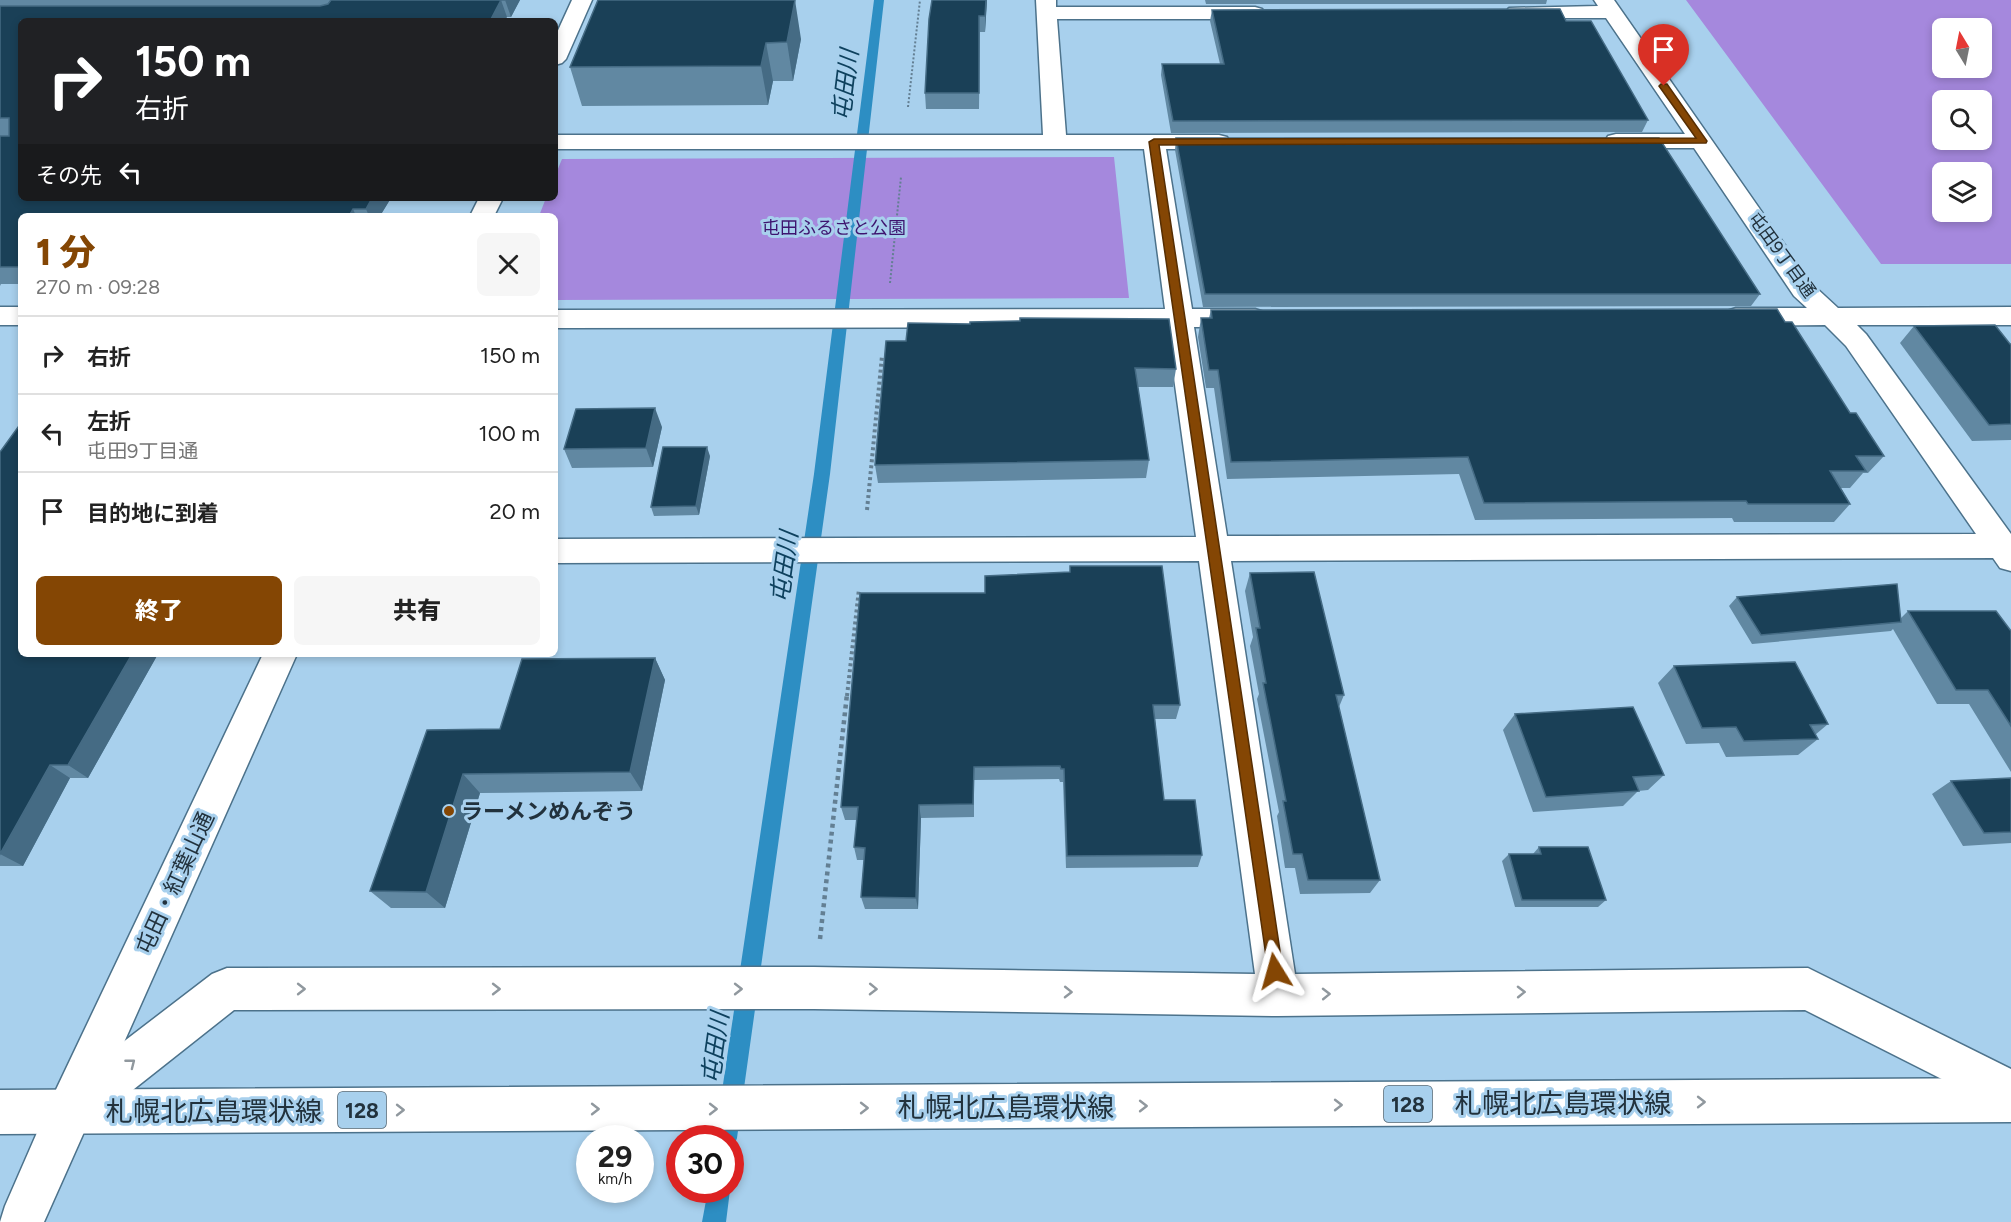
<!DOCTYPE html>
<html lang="ja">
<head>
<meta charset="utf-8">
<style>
	:root { --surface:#fff; --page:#f6f6f6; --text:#222; --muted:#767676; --line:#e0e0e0; --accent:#844604 }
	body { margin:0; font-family:Figtree,"Noto Sans JP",sans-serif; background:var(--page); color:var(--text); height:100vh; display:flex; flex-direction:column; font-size:22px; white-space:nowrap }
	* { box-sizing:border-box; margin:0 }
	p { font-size:20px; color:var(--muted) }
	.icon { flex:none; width:33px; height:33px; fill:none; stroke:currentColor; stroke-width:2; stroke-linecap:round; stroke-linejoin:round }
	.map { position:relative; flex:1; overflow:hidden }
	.details { position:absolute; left:18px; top:213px; width:540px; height:444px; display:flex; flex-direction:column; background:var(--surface); border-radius:9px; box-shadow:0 3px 9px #0003 }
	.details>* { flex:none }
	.hud { position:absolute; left:18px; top:18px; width:540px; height:183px; border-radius:9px; box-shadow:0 3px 9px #0003; background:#202124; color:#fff; overflow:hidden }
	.needle { width:39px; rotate:350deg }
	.tools { position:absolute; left:1932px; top:18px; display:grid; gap:12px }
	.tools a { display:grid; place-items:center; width:60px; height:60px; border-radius:9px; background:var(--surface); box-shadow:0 3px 9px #0003; font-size:30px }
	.speed { position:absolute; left:576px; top:1125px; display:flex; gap:12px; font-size:30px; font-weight:700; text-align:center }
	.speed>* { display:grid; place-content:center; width:78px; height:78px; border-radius:50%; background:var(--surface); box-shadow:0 3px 9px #0003; line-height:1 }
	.speed small { font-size:15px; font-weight:400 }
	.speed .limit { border:9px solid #d22; background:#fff; color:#111 }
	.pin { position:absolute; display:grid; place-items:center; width:51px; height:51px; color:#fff; margin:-62px -26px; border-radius:50% 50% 50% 0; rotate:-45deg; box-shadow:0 0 6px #0007 }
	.pin .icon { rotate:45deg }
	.me { position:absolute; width:66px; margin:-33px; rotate:352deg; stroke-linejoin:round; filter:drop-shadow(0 0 4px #0008) }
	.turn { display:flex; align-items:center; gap:21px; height:126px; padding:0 18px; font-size:27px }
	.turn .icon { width:78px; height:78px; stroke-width:2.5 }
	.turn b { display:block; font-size:42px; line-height:51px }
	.then { display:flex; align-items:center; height:57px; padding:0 18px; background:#0003; gap:12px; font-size:22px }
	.round { display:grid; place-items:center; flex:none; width:63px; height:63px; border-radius:9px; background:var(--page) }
	.head { display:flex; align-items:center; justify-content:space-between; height:102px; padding:0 18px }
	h1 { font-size:36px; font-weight:800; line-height:45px; color:var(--accent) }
	.primary-button { display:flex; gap:12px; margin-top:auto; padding:12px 18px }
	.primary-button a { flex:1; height:69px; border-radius:9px; background:var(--accent); color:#fff; font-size:24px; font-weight:800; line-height:69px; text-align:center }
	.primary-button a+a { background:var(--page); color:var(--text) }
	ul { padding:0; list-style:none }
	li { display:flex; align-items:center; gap:18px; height:78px; padding:0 18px; border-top:2px solid var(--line) }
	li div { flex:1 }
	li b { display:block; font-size:22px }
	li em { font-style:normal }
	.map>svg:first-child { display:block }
	.green { fill:#a588dd; fill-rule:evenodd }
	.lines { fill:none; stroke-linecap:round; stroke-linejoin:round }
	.stream { fill:#2d8ec3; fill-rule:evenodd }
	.street-casing { stroke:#4c728b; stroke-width:3 }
	.secondary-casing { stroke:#4c728b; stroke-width:3 }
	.primary-casing { stroke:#4c728b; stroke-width:3 }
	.path-far2 { stroke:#637f93; stroke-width:2; stroke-dasharray:2 2; stroke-linecap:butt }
	.path-far1 { stroke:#637f93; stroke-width:4; stroke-dasharray:3 3; stroke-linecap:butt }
	.path { stroke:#637f93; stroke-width:4.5; stroke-dasharray:4 4; stroke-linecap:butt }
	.street { fill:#fff; fill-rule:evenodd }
	.secondary { fill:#fff; fill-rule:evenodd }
	.primary { fill:#fff; fill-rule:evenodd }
	.wall { fill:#6188a2 }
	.shaded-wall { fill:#456b84 }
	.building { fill:#1a4057; stroke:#456b84; stroke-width:1.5 }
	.oneway { stroke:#90989e }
	.route { fill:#844604; stroke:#562e03; stroke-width:1.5 }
	.poi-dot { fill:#844604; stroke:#a8d0ed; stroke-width:2 }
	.labels { text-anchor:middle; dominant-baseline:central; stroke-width:6; stroke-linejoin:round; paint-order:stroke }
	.far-park-label { font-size:18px; fill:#3e146f; stroke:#a8d0ed }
	.far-street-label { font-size:18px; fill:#22323d; stroke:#a8d0ed }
	.shield { fill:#a8d0ed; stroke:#4a6172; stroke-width:1.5 }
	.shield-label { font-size:21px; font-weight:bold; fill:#22323d }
	.poi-label { font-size:22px; font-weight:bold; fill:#22323d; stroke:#a8d0ed; text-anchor:start }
	.street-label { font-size:22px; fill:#22323d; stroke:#a8d0ed }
	.water-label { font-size:24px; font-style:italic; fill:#0e415e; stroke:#a8d0ed }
	.near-street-label { font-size:27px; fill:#22323d; stroke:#a8d0ed }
</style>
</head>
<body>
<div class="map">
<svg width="2011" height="1222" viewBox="0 0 2011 1222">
	<rect width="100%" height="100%" fill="#a8d0ed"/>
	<!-- green -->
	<path class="green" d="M1686 0H2011V264H1881ZM1942 28H1982V68H1942ZM1942 100H1982V140H1942ZM1942 172H1982V212H1942Z
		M1114 157 1129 298 555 300V216H539L546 198H555V176L562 159Z"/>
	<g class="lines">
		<!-- stream -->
		<path class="stream" d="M874 0H884L830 474 737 1138 734 1146 730 1147V1138H715L814 474Z
			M708 1190H730L726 1222H702Z"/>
		<defs>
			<path id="street" d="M1036 0H1056V7H1255L1262 9 1265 13 1262 17 1255 19H1057L1066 135H1219L1227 137 1230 142 1227 147 1219 149H1166L1192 309H1255L1264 312 1268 318 1264 324 1255 327H1194L1227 536 1976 534 1846 346 1825 325 1736 326 1727 323 1723 317 1727 311 1736 308H1807L1794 296 1694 148H1616L1608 146 1605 141 1608 136 1616 134H1685L1606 18H1516L1509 16 1506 12 1509 8 1598 6 1594 0H1614L1812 284 1838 308 2011 307V325H1857L1866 334 2011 534V571L2000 568 1993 558 1231 561 1295 974 1808 968 2011 1069V1114L1805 1010 1278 1016 814 1009 234 1010 86 1127 70 1133 54 1127 48 1111 54 1095 212 974 227 968 814 967 1255 974 1199 561 555 563V539L1196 537 1167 327 555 328V310L1165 309 1144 149H555V135H1043Z
				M0 307H21V325H0Z"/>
			<path id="secondary" d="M572 0H592L566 59 562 63 555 65V37Z
				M479 198H503L494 216H470Z
				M263 654H297L44 1222H0L5 1206 53 1096Z"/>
			<path id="primary" d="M2011 1078V1122L0 1134V1090Z"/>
		</defs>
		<!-- street casing -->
		<use href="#street" class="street-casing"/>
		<!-- secondary casing -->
		<use href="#secondary" class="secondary-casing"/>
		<!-- primary casing -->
		<use href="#primary" class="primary-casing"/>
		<!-- path-far2 -->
		<path class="path-far2" d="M908 107 920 0
			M890 283 901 177"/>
		<!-- path-far1 -->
		<path class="path-far1" d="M867 510 882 356
			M847 696 859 589"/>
		<!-- path -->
		<path class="path" d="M820 939 847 694"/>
		<!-- street -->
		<use href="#street" class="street"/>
		<!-- secondary -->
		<use href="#secondary" class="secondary"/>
		<!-- primary -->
		<use href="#primary" class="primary"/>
	</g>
	<!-- wall -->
	<path class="wall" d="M0 0H520L511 17 21 21 178 200H183L185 198H391L380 216H21V284H1L0 286Z
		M987 0 985 32H980L979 109H926L925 93Z
		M1205 0H1547L1546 4H1206Z
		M1212 10 1566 21 1648 120 1642 132 1171 133 1161 75 1162 64H1220L1210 21Z
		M801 39 793 81H773L768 105 582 106 570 67Z
		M1176 138 1760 294 1751 306 1203 307 1175 150Z
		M1211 310 1785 322 1850 413 1884 456 1868 473H1863L1850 488H1841L1850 504 1834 522H1734L1732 518 1475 520 1459 474 1227 479 1214 388H1206L1198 337 1201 318H1209Z
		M970 324 1176 369 1173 387H1138L1149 460 1146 478 878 483 875 465 906 341Z
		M1914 326 2011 344V440L1972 441 1900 343Z
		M662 427 653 467 572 468 564 449Z
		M0 452 21 654H158L88 778H70L23 866H0Z
		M710 456 699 515 654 516 651 507Z
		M1070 566 1180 705 1176 719H1155L1164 800 1202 855 1198 867 1066 868 1063 782H1060L1059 779 974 780V817L921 818 918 909H865L861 897 864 860H857L854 847 857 820H845L841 807 985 593 1070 572Z
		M1250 573 1344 695 1339 707 1380 880 1370 893 1300 894 1295 868H1285L1277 816 1279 812 1257 699 1259 694 1250 646 1253 637 1245 591Z
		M1737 597 1901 618 1908 611 2011 631V772L1969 704H1937L1893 629 1891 631 1752 644 1729 606Z
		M655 658 665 680 642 791 480 793 445 908H391L370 891 427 730 500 729Z
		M1674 666 1828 724 1815 735 1818 739 1798 755 1726 757 1719 743 1686 744 1658 683Z
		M1515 714 1664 775 1648 790 1638 791 1623 806 1533 812 1503 730Z
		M2011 778V843L1963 846 1932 794 1951 781Z
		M1539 847 1606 900 1598 907H1515L1502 861 1509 854H1533Z"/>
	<!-- shaded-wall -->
	<path class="shaded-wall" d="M501 0 507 17 505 21H490Z
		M505 0H520L511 17Z
		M795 0 801 39 793 81 787 42Z
		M986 0H987L985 32V16Z
		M766 43 773 81 768 105 761 66Z
		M155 198H179L167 215 155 200Z
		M372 198H391L380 216H369L366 209Z
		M353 209 356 216H349Z
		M655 408 662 427 653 467 646 448Z
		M707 447 710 456 699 515 696 506Z
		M132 654H158L88 778 68 765Z
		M655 658 665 680 642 791 630 772Z
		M50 765 70 778 23 866 0 854Z
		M463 774 480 793 445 908 426 892Z
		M919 805 921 818 918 909 916 898Z"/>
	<!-- building -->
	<path class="building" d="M331 0H505H501L490 21H21V198H155V200H183L185 198H372L366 209H353L349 216H21V267H0V136H9V118H0V6H320L328 4Z
		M598 0H795L787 42 766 43 761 66 570 67Z
		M932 0H986L985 16H979V93H925L929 19Z
		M1560 9 1566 21H1591L1648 120 1173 121 1162 64H1224L1212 10Z
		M1176 138H1659L1760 294H1205Z
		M1777 309 1785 322H1792L1850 413H1856L1884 456H1856L1866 471H1830L1850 504H1748L1746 501 1484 503 1468 457 1231 462 1218 370H1209L1201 318H1212L1211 310Z
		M1020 318 1169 319 1176 369 1135 368 1149 460 875 465 886 341H906L908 323 970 324V322L1020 321Z
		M1995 325 2010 344H2011V424L1989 425 1914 326Z
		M655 408 646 448 564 449 576 409Z
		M21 423V654H132L68 765H50L0 854V452Z
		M663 447H707L696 506 651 507Z
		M1070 566H1162L1180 705H1153L1164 800H1195L1202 855 1067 856 1064 769H1061L1060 766 974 767 973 804 919 805 916 898 861 897 865 848 854 847 858 807H841L860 593H985V576L1070 572Z
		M1314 572 1344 695H1336L1380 880H1308L1302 854H1293L1283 801H1286L1263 683H1266L1256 628H1260L1250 573Z
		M1897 584 1901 622 1761 635 1737 597Z
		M1908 611H1996L2011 631V726L1988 690H1956Z
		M655 658 630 772 463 774 426 892 370 891 427 730 500 729 522 659Z
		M1795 662 1828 724 1810 725 1818 739 1744 741 1736 727 1702 728 1674 666Z
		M1633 707 1664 775 1633 777 1639 791 1546 797 1515 714Z
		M2011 778V832L1984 833 1951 781Z
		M1539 847H1588L1606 900H1522L1509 854H1541Z"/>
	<!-- one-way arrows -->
	<defs><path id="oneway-chevron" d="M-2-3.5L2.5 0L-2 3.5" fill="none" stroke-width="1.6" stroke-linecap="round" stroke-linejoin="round" transform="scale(1.5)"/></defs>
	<g class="oneway">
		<use href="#oneway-chevron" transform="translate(301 989)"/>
		<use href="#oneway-chevron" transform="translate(496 989)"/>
		<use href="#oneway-chevron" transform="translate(738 989)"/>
		<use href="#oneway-chevron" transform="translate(873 989) rotate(1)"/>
		<use href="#oneway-chevron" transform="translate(1068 992) rotate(1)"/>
		<use href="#oneway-chevron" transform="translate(1521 992) rotate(-1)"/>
		<use href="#oneway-chevron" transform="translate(1326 994) rotate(-1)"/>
		<use href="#oneway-chevron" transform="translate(131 1063) rotate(-38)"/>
		<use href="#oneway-chevron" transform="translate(1701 1102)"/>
		<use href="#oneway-chevron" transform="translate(1338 1105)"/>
		<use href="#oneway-chevron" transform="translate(1143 1106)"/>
		<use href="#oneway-chevron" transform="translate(864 1108)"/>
		<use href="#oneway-chevron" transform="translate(595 1109)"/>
		<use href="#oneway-chevron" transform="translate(713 1109)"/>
		<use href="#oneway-chevron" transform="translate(400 1110)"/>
	</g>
	<!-- route -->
	<path class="route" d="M1661 84H1667L1707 141 1706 143 1159 145 1283 971 1281 977 1275 980 1269 977 1149 142 1154 139 1696 138 1659 86Z"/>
	<!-- markers -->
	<circle class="poi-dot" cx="449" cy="811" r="6"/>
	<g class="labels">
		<!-- far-park labels -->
		<g class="far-park-label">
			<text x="834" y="228">屯田ふるさと公園</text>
		</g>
		<!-- far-street labels -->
		<g class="far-street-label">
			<text transform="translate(1782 255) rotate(54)">屯田9丁目通</text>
		</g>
		<!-- shield labels -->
		<g class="shield">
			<rect x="1384" y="1086" width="48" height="36" rx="4.5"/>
			<rect x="338" y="1092" width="48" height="36" rx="4.5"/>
		</g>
		<g class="shield-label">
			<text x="1408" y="1104">128</text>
			<text x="362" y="1110">128</text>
		</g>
		<!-- poi labels -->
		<g class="poi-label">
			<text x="461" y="811">ラーメンめんぞう</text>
		</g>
		<!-- street labels -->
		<g class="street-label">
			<text transform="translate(175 883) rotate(-65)">屯田・紅葉山通</text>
		</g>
		<!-- water labels -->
		<g class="water-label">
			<text transform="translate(845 85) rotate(-83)">屯田川</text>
			<text transform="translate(784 567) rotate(-82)">屯田川</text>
			<text transform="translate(715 1048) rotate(-82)">屯田川</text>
		</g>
		<!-- near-street labels -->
		<g class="near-street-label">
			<text x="1563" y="1103">札幌北広島環状線</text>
			<text x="1006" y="1107">札幌北広島環状線</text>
			<text x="214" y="1111">札幌北広島環状線</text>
		</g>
	</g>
</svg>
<div class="tools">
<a><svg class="needle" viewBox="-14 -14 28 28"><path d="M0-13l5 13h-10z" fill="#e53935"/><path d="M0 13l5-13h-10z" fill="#767676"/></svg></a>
<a><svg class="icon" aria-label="search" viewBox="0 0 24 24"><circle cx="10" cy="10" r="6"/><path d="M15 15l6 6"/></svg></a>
<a><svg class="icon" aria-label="layers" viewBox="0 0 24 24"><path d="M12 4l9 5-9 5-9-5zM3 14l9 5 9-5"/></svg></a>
</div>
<div class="speed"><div>29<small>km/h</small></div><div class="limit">30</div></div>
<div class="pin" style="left:1664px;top:86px;background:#d93025"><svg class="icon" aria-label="arrive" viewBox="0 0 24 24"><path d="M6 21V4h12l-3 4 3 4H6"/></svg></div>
<svg class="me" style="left:1275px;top:971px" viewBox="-20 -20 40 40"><path d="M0-17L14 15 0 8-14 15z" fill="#844604" stroke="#fff" stroke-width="4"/></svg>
<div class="hud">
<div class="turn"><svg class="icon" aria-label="right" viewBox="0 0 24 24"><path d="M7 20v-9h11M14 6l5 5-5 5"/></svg><div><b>150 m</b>右折</div></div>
<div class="then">その先<svg class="icon" aria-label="left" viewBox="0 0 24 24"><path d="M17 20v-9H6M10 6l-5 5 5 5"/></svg></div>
</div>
<section class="details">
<div class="head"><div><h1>1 分</h1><p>270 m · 09:28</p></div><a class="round"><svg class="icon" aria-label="close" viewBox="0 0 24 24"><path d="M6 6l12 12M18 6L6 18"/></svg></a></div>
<ul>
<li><svg class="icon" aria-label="right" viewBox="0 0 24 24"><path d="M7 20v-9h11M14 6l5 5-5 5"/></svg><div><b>右折</b></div><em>150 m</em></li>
<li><svg class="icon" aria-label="left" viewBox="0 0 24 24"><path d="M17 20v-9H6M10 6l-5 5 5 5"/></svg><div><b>左折</b><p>屯田9丁目通</p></div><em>100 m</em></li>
<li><svg class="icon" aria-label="arrive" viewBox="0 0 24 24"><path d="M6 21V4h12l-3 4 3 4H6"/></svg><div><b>目的地に到着</b></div><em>20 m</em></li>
</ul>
<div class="primary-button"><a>終了</a><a>共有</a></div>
</section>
</div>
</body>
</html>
